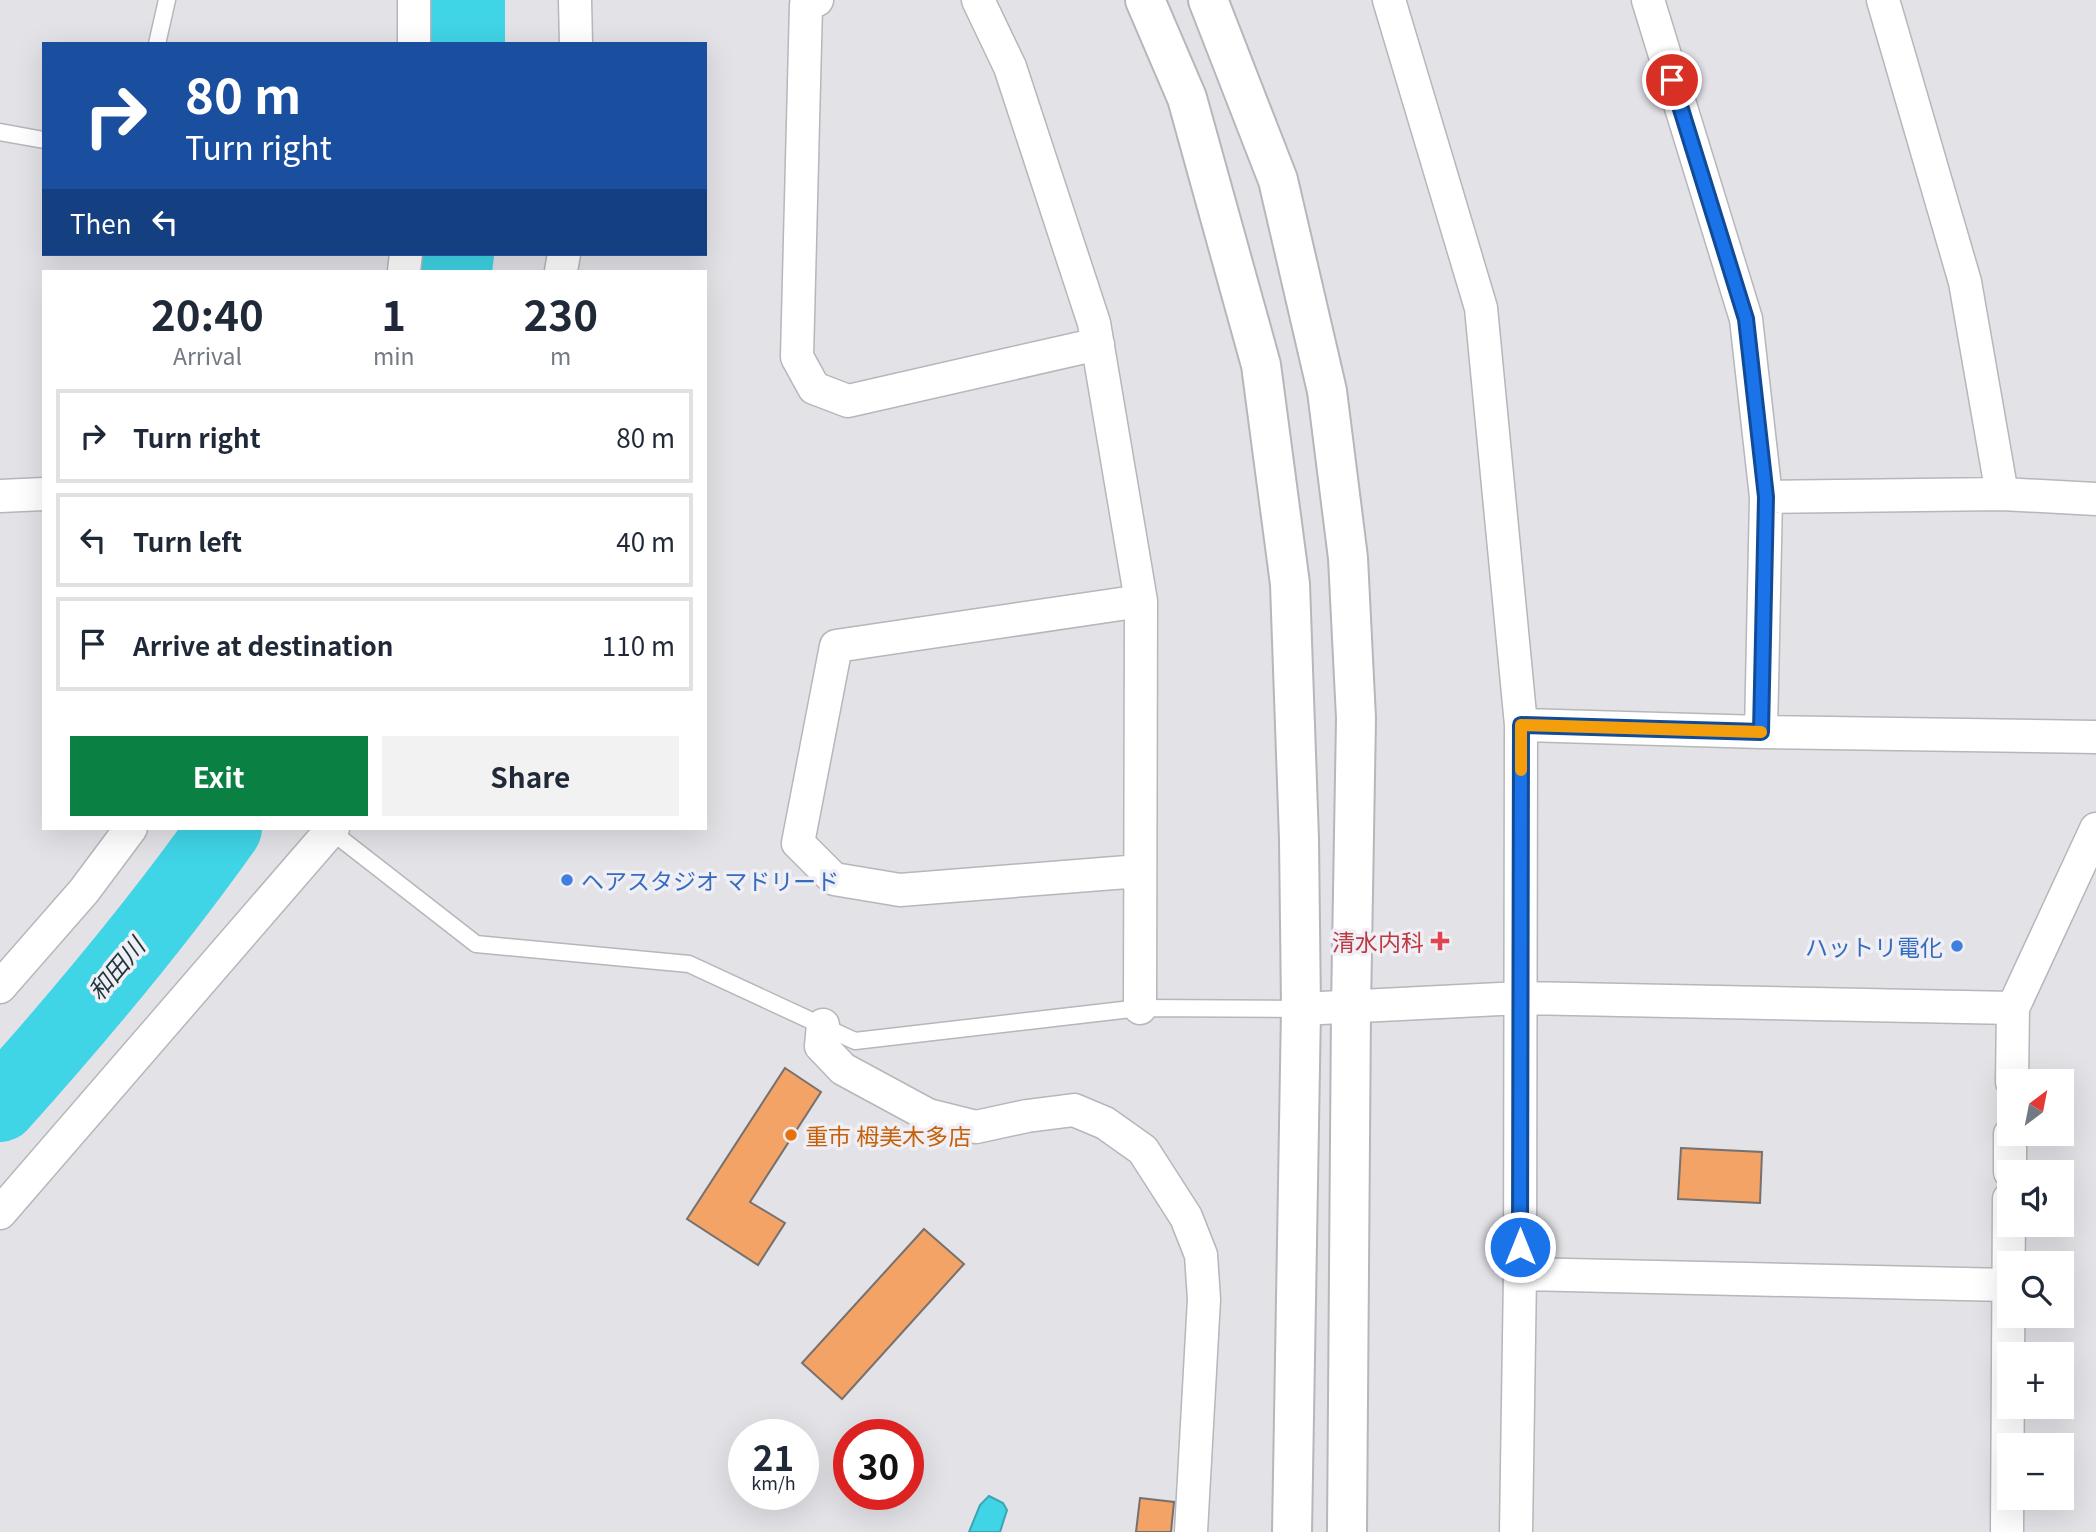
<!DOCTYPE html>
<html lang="en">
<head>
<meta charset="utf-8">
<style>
	:root { --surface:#fff; --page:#f2f2f3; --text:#1f2937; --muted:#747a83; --line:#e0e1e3; --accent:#0b8043 }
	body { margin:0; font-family:Georgia,"Noto Sans JP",serif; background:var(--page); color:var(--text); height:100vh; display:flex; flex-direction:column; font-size:26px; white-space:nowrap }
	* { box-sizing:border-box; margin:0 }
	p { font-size:23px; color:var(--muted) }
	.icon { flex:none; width:38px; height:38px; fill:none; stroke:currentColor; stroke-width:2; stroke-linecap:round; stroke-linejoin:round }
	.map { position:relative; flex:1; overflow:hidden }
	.panel { position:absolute; left:42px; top:270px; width:665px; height:560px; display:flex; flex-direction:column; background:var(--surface); border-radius:0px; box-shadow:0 7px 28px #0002 }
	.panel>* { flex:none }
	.banner { position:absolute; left:42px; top:42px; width:665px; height:214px; border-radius:0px; box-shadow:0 7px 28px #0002; background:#1a4fa0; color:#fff; overflow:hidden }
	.needle { width:46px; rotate:32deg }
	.tools { position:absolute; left:1997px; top:1069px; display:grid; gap:14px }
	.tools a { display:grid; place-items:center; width:77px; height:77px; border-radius:0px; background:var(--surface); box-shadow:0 7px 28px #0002; font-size:35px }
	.speed { position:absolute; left:728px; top:1419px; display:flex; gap:14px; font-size:35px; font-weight:700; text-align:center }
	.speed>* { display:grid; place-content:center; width:91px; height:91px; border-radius:50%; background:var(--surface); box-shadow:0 7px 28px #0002; line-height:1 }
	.speed small { font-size:18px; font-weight:400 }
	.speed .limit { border:10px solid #d22; background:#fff; color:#111 }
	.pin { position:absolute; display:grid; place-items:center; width:60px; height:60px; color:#fff; margin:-30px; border:4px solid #fff; border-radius:50%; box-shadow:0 2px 7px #0007 }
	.me { position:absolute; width:77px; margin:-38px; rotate:0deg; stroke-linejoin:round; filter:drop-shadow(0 0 5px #0008) }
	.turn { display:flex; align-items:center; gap:24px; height:147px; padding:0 28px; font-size:32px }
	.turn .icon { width:91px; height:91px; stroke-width:2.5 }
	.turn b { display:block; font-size:49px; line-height:60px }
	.then { display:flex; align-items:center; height:66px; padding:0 28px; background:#0003; gap:14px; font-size:26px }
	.eta { display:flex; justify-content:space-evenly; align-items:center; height:119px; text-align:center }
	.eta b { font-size:42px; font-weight:700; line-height:49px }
	.button { display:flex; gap:14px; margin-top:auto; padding:14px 28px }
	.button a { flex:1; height:80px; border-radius:0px; background:var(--accent); color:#fff; font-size:28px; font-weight:700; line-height:80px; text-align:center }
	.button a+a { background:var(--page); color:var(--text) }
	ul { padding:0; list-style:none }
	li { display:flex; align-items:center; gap:21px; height:94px; margin:0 14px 10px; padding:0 14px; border:4px solid var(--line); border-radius:0px }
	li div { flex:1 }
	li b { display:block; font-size:26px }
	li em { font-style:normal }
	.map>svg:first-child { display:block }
	.water { fill:#3fd4e6; stroke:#3ca4b2; stroke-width:2 }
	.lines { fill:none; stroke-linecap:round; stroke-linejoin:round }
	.river { stroke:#3fd4e6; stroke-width:74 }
	.building { fill:#f4a366; stroke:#76716e; stroke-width:2 }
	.lane-casing { stroke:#b6b6bb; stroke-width:19 }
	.street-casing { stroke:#b6b6bb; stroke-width:35 }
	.secondary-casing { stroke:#b6b6bb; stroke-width:42 }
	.lane { stroke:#fff; stroke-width:16 }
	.street { stroke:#fff; stroke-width:32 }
	.secondary { stroke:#fff; stroke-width:38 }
	.route-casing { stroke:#114b97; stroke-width:18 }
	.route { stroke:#1a73e8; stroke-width:12 }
	.slow { stroke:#f59e0b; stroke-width:12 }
	.shop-dot { fill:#3f7fe0; stroke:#efeff5; stroke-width:2.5 }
	.health-dot { fill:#e0444e; stroke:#efeff5; stroke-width:2.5 }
	.food-dot { fill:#e8710a; stroke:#efeff5; stroke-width:2.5 }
	.labels { text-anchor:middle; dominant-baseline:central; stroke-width:7; stroke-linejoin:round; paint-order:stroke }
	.shop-label { font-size:23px; fill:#366cbe; stroke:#efeff5; text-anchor:start }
	.health-label { font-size:23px; fill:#be3a42; stroke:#efeff5; text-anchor:end }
	.food-label { font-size:23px; fill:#c56008; stroke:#efeff5; text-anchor:start }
	.water-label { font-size:24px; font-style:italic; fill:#1d3639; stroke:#efeff5 }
</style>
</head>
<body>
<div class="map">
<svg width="2096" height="1532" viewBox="0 0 2096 1532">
	<rect width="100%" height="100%" fill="#e2e2e7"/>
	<!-- water -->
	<path class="water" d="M989 1496 1003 1503 1007 1510 1000 1532H969L980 1505Z"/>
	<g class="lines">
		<!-- river -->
		<path class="river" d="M468 0V44
			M455 271 457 254
			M0 1105C79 1017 157 924 225 828"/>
	</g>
	<!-- building -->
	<path class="building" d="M785 1068 821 1092 750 1202 785 1223 758 1265 687 1219Z
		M1681 1148 1762 1152 1760 1203 1678 1199Z
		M924 1229 964 1264 842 1399 802 1363Z
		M1140 1498 1174 1502 1171 1532H1136Z"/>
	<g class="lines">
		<defs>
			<path id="lane" d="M157 44 167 0
				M0 132 44 140
				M327 828 476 944 689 964 855 1041 1140 1008 1301 1009"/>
			<path id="street" d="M414 0V44
				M575 0 576 44
				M817 0 806 5 797 357 814 388 848 401 1098 344
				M978 0 1010 67 1094 323 1141 601 1140 1008
				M1389 0 1481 308 1521 725 1520 1274 1516 1532
				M1648 0 1746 319 1766 497 1761 732
				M1883 0 1965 282 2002 494
				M404 271 406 254
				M561 271 564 254
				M0 496 44 494
				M1766 497 2002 494 2096 499
				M1521 725 1761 732 2096 737
				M1140 871 900 890 834 879 798 843 836 646 1141 601
				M0 987 84 891 131 828
				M1301 1009 1520 998 2013 1008
				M823 1025 821 1046 843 1069 928 1115 976 1127 1027 1116 1074 1110 1105 1123 1143 1150 1186 1217 1201 1255 1204 1299 1191 1532
				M2012 1082 2013 1008 2096 829
				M2010 1172V1134
				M0 1213 333 828
				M1520 1274 2007 1285
				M2007 1532 2009 1199"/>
			<path id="secondary" d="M1145 0 1187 98 1261 365 1290 584 1299 839 1301 1009 1292 1532
				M1208 0 1278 180 1327 391 1348 558 1356 718 1351 1008 1347 1532"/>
		</defs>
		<!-- lane casing -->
		<use href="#lane" class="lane-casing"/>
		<!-- street casing -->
		<use href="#street" class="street-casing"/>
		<!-- secondary casing -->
		<use href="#secondary" class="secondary-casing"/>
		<!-- lane -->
		<use href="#lane" class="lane"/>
		<!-- street -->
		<use href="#street" class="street"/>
		<!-- secondary -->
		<use href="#secondary" class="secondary"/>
	</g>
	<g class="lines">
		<defs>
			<path id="route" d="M1520 1247 1521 725 1761 732 1766 497 1746 319 1672 80"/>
		</defs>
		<!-- route casing -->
		<use href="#route" class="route-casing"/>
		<!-- route -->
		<use href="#route" class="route"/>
		<!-- slow -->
		<path class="slow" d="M1521 770V725L1761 732"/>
	</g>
	<!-- markers -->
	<g class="shop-dot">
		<circle cx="567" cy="880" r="7"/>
		<circle cx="1957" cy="946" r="7"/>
	</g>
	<path class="health-dot" d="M1436.5 930.5h7v7h7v7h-7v7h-7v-7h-7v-7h7z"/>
	<circle class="food-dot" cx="791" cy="1135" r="7"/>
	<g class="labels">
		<!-- shop labels -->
		<g class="shop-label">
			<text x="581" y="880">ヘアスタジオ マドリード</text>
			<text x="1943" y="946" text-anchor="end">ハットリ電化</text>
		</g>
		<!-- health labels -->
		<g class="health-label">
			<text x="1424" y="941">清水内科</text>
		</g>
		<!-- food labels -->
		<g class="food-label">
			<text x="805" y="1135">重市 栂美木多店</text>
		</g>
		<!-- water labels -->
		<g class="water-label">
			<text transform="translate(115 968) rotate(-50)">和田川</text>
		</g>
	</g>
</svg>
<div class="tools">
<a><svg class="needle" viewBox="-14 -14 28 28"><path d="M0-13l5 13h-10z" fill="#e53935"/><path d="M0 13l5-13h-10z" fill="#747a83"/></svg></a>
<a><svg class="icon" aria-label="sound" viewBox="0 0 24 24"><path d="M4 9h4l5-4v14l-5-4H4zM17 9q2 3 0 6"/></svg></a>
<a><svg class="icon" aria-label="search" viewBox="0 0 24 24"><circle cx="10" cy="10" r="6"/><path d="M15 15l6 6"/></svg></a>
<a>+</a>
<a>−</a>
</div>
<div class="speed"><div>21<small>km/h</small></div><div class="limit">30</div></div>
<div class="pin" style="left:1672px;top:80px;background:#d93025"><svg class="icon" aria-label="arrive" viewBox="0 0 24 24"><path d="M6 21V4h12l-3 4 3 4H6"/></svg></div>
<svg class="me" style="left:1520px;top:1247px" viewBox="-20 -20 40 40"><circle r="17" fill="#1a73e8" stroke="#fff" stroke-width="3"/><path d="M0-11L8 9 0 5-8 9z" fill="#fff"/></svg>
<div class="banner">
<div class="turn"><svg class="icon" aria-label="right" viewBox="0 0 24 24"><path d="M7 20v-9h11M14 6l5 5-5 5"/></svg><div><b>80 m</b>Turn right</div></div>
<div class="then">Then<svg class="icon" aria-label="left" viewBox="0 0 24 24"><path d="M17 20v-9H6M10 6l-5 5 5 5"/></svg></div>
</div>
<section class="panel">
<div class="eta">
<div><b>20:40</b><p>Arrival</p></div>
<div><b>1</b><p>min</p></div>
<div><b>230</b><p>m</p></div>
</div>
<ul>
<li><svg class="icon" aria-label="right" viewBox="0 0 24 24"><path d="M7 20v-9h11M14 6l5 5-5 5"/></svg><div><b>Turn right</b></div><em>80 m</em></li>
<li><svg class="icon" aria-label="left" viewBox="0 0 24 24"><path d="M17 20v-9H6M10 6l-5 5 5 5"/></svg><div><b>Turn left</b></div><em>40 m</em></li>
<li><svg class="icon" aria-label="arrive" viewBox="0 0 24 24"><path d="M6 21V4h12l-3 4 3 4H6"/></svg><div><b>Arrive at destination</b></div><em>110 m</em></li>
</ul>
<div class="button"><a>Exit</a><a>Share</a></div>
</section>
</div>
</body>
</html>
